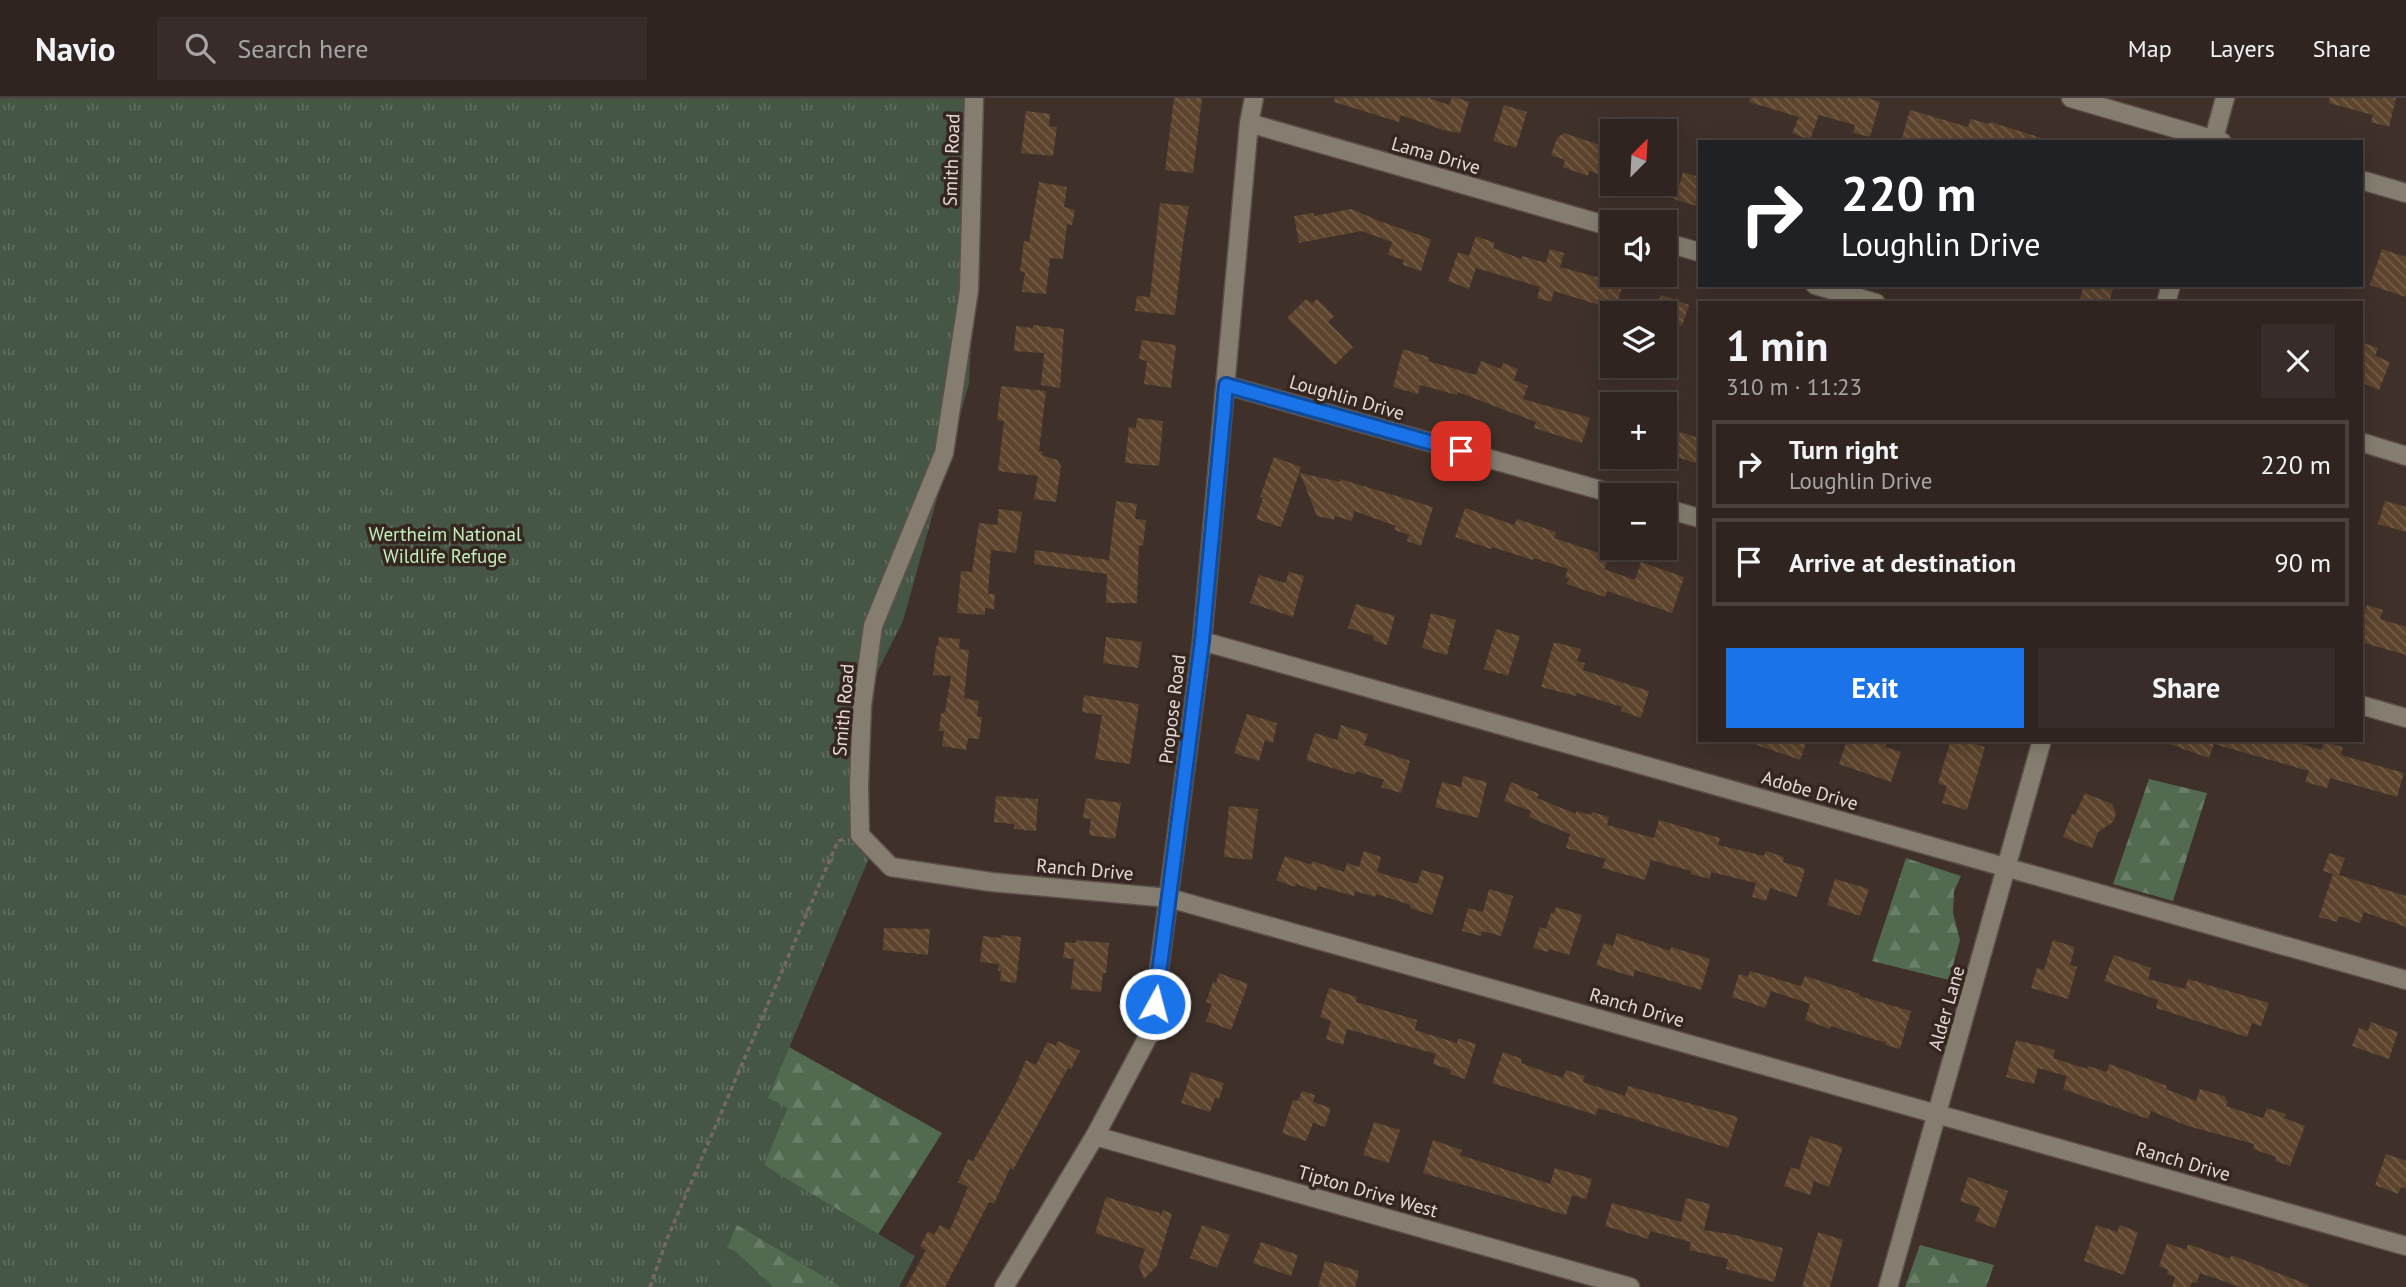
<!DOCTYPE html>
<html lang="en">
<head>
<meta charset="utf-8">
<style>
	:root { --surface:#2f2420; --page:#372c29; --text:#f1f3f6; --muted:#a7a4a5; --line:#4a413e; --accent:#1a73e8 }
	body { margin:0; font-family:"PT Sans",sans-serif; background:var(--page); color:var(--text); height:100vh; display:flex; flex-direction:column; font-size:26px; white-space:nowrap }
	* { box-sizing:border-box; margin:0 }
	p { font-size:23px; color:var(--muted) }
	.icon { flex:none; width:38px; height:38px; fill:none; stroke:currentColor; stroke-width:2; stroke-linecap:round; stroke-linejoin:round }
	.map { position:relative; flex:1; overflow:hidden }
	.drawer { position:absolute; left:1698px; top:203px; width:665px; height:441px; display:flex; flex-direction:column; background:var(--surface); border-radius:0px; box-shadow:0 4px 18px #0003,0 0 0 2px var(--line) }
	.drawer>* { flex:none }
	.guide { position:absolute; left:1698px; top:42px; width:665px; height:147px; border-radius:0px; box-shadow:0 4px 18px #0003,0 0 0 2px var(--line); background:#202124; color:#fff; overflow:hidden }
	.needle { width:46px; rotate:24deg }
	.fabs { position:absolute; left:1600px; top:21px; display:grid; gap:14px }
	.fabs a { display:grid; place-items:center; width:77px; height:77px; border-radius:0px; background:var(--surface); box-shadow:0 4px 18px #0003,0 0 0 2px var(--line); font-size:35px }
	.pin { position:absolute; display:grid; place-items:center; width:60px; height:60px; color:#fff; margin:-30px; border-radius:14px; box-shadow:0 4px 10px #0006 }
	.me { position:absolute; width:77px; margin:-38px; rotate:7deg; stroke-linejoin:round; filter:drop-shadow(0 0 5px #0008) }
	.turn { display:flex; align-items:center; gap:24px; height:147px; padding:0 28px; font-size:32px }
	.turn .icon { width:91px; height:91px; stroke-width:2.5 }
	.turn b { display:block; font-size:49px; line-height:60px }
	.round { display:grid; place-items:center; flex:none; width:74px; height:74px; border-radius:0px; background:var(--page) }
	.head { display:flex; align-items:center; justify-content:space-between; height:119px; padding:0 28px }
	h1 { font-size:42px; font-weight:700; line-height:52px }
	.button { display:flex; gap:14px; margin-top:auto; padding:14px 28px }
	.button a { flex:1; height:80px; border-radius:0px; background:var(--accent); color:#fff; font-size:28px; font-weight:700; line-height:80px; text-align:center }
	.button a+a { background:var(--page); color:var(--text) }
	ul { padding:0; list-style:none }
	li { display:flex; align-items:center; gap:21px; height:88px; margin:0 14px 10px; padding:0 14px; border:4px solid var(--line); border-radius:0px }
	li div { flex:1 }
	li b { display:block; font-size:26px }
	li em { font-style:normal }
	header { display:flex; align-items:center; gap:42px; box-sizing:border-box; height:98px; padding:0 35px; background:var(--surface); border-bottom:2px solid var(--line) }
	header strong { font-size:33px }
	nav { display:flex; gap:38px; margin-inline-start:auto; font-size:24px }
	.search { width:490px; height:63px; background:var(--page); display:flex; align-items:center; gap:18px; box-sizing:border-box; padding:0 24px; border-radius:0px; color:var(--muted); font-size:26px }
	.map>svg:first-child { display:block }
	.green { fill:#465645 }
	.forest { fill:url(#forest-firs) }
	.park { fill:url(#park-tufts) }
	.building { fill:url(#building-back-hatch) }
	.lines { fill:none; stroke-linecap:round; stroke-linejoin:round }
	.minor-casing { stroke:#5d4f49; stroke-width:21 }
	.path { stroke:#766863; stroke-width:3.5; stroke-dasharray:5 3.5; stroke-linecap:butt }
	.minor { stroke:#857e70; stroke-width:18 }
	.route-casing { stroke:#114b97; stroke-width:18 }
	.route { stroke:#1a73e8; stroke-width:12 }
	.labels { text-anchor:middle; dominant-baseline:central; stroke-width:7; stroke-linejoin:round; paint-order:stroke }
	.street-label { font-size:19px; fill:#e5dad7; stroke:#352620 }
	.park-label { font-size:19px; fill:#c3efbf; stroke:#352620 }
</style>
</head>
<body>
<header>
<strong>Navio</strong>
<div class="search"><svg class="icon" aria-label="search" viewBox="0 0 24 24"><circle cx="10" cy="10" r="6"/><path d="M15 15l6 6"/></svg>Search here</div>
<nav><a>Map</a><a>Layers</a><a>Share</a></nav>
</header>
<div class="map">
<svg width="2406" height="1189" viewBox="0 0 2406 1189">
	<defs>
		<pattern id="forest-firs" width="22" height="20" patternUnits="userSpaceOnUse" patternTransform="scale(1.75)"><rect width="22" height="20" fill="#526a50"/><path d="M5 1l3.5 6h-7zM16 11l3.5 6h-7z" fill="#6b7f68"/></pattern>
		<pattern id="park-tufts" width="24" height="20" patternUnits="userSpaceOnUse" patternTransform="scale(1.75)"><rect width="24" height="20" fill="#465645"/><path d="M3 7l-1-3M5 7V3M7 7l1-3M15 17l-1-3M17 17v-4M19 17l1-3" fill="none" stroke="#616e5f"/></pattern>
		<pattern id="building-back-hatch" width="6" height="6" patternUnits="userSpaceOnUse" patternTransform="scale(1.75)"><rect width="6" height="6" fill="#5d442d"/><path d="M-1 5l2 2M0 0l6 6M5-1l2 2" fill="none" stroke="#745e4b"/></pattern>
	</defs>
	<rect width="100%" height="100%" fill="#3f302a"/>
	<!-- green -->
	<path class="green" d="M709 1141 736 1154 773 1189H712L705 1165Z"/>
	<!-- forest -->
	<path class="forest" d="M2149 681 2207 695 2173 803 2113 786Z
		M1906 760 1961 778 1954 793 1953 815 1960 842 1949 882 1872 863Z
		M782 945 942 1035 845 1189H773L736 1154 709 1142 705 1165 712 1189H660Z
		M1920 1147 1994 1167 1986 1189H1905Z"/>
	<!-- park -->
	<path class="park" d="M0 0H981L969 285 903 523 862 604 856 640 869 760 768 1000 788 1009 764 1067 915 1158 899 1189H841L737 1127 710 1189H0Z"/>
	<!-- building -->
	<path class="building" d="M1174 0H1202L1193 75 1165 72Z
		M1335 0H1429L1449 7 1452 0H1458L1469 4 1460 35 1443 32 1401 17 1399 24 1334 4Z
		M1750 0H1867L1880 4 1870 39 1853 35 1855 27 1819 17 1810 42 1792 35 1799 19 1749 4Z
		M2329 0H2396L2389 29 2371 24 2373 17 2329 5Z
		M1504 7 1527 14 1516 50 1493 43Z
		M1910 12 1968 29 1971 21 1989 26 1990 24 2042 40 2041 44H1914L1902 40Z
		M1026 13 1050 16 1049 28 1057 29 1053 58 1021 55Z
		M1564 35 1612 51V81L1589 73 1588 78 1563 69 1565 62 1551 57 1557 40Z
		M1683 74 1699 79V109L1637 89V86H1680Z
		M1039 84 1067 89 1064 109 1075 112 1072 127 1067 126 1063 161 1050 160 1046 196 1022 194 1025 174 1020 173 1024 143 1029 144Z
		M1160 105 1189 108 1183 144 1175 217 1135 213 1137 198 1150 199Z
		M1351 111 1382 124 1431 141 1421 173 1403 167 1404 162 1388 157 1392 144 1361 133 1299 145 1294 118 1313 115 1314 118Z
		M1476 138 1495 145 1493 150 1521 161 1522 158 1546 165 1550 151 1564 155 1560 169 1623 186 1615 212 1554 193 1551 204 1537 200 1540 189 1476 170 1469 191 1448 183 1458 154 1469 158Z
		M2382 151 2406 159V199L2370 187Z
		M2084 187H2105L2113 190 2109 205H2079Z
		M1661 197 1689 207 1682 228 1664 222V215H1654Z
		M1306 201 1312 206 1317 201 1334 218 1328 224 1353 249 1335 267 1287 220Z
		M1033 227 1064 231 1060 290 1041 287 1044 255 1014 253 1016 228 1033 230Z
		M1142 242 1176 247 1171 290 1144 286 1147 263 1139 261Z
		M2364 245 2378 250 2375 258 2390 264 2379 292 2365 286 2361 292V253Z
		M1403 251 1429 259 1428 263 1476 277 1481 263 1501 271 1503 265 1518 271 1514 282 1528 288 1523 301 1590 320 1582 345 1534 330 1536 324 1458 294 1457 297 1420 287 1418 296 1393 289Z
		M1001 288 1046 293 1039 353 1043 354 1042 357 1057 362 1061 368 1056 404 1034 401 1038 378 998 373 1004 323 997 322Z
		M1137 320 1163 323 1159 368 1125 365 1129 329 1136 330Z
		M1680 334 1699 340V366L1673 358Z
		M1274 359 1301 369 1281 429 1256 421 1263 400 1260 399Z
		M1300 375 1340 384V381L1433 409 1421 448 1407 443 1409 437 1394 432 1396 428 1354 413 1352 423 1335 418 1334 422 1317 418Z
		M1116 403 1137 406 1135 421 1146 422 1143 448 1139 447 1137 505H1106L1107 476 1034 466 1035 452 1109 462Z
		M2385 403 2406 409V434L2378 426Z
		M1465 410 1514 427 1517 421 1556 434 1554 440 1602 456 1600 461 1607 464 1604 471 1635 482 1641 464 1684 479 1672 515 1607 493 1605 499 1587 493 1567 486 1569 481 1565 479 1568 471 1534 460 1533 462 1492 449 1491 451 1455 439Z
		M999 411 1022 414 1016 455 991 452 988 496H995L994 511 985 510V517L957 515 961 473 972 474 979 425 997 427Z
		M1289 474 1304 478 1293 519 1250 505 1259 477 1285 485Z
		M1356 506 1395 518 1387 547 1373 542 1374 538 1348 530Z
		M2367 507 2383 512 2380 521 2406 529V557L2361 544V524Z
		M1431 515 1456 522 1447 557 1422 550Z
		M1496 531 1520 538 1508 578 1484 571Z
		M939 539 960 541 959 551 969 552 964 600 979 603 977 618 982 619 979 641 968 640 966 652 942 648 944 633H939L941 616 945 614 951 578 933 577 936 548H938Z
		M1106 539 1142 544 1138 570 1103 565Z
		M1554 544 1581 551 1577 563 1585 565 1583 572 1649 593 1641 620 1621 613 1622 609 1577 595 1576 598 1541 589Z
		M1084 597 1139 606 1130 666 1095 661 1102 617 1082 614Z
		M1247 616 1277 625 1273 645 1265 642 1259 663 1234 655Z
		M1341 627 1368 636 1364 647 1410 663 1401 695 1381 689 1384 682 1356 673 1355 677 1306 662 1315 635 1337 642Z
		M1751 642H1807L1800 662 1751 645Z
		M1847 642H1887L1885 649 1901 654 1891 684 1839 666Z
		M1951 642H1963L1985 649 1967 712 1942 705 1947 688 1938 685Z
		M2166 642H2287L2322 652 2324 644 2343 649 2341 657 2404 675 2397 699 2330 680 2327 690 2305 684 2309 673 2214 646 2209 660 2166 645Z
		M1463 678 1487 684 1478 720 1435 709 1442 684 1461 689Z
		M1511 684 1539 696 1537 700 1576 716V713L1591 717 1592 714 1609 719 1607 727 1654 740 1659 722 1720 740 1718 747 1764 758 1766 753 1784 759 1783 764 1805 771 1797 799 1770 790 1766 803 1752 799 1756 785 1711 774 1710 781 1691 776V773L1651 762 1645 782 1602 770 1606 761 1566 750 1570 736 1529 719 1531 713 1504 703Z
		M2085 695 2112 706 2116 716 2113 724 2098 734 2092 750 2063 739 2072 716 2075 717Z
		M996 698 1038 701 1036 733 1014 731V726L994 724Z
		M1086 700 1121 705 1115 741 1089 737 1091 721 1083 720Z
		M1229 708 1258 711 1252 762 1224 759Z
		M1364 753 1381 759 1377 774 1417 786 1422 772 1444 778 1432 817 1410 810 1411 807 1376 796 1375 799 1355 793 1354 798 1318 788 1316 793 1296 786 1295 789 1276 782 1285 758 1311 767 1313 763 1344 774 1347 765 1359 769Z
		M2329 755 2345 760 2339 777 2406 798V829L2364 814 2360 825 2339 818 2337 824 2319 819 2333 776 2323 773Z
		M1835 781 1869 791 1860 818 1827 807Z
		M1489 791 1513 798 1501 838 1482 833 1481 838 1462 833 1468 810 1483 814Z
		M1556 809 1582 817 1569 857 1549 851 1548 854 1533 850 1540 829 1546 831 1551 815 1554 816Z
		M884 830 930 831 928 857 883 852Z
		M1617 835 1670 853 1671 849 1710 861 1701 892 1635 872 1633 879 1596 867 1604 845 1613 848Z
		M1001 837 1021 839 1016 885 1000 883 1001 873H998L999 866 980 864 983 838 1001 840Z
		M1076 842 1109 845 1106 875H1103L1101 894 1071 891 1074 861 1063 860 1065 844 1076 845Z
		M2053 842 2075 849 2070 867 2077 869 2068 901 2031 890 2037 870 2044 872Z
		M2114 857 2151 870 2148 881 2185 891 2188 881 2269 905 2261 928 2252 925 2247 939 2156 910 2158 902 2104 883Z
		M1750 873 1801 888 1805 878 1860 896 1859 898 1911 913 1900 951 1885 947 1886 945 1831 928 1830 931 1805 922 1810 906 1771 893 1765 910 1732 899 1739 876 1748 879Z
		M1219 875 1248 886 1231 932 1206 923 1212 906 1206 904 1213 884 1216 885Z
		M1329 890 1357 899 1356 904 1417 922 1415 932 1457 945 1458 940 1476 946 1465 981 1450 976 1451 972 1433 966 1436 956 1347 931 1343 947 1326 941 1331 923 1320 919Z
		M2371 924 2398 934 2389 961 2352 948 2359 930 2368 933Z
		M2016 942 2055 952 2053 960 2087 971 2088 968 2107 974 2109 966 2167 988 2166 991 2196 1003 2200 991 2226 999 2225 1002 2228 1003 2226 1008 2263 1020 2267 1010 2286 1016 2284 1020 2305 1028 2290 1068 2275 1063 2276 1059 2253 1051 2254 1046 2188 1028 2151 1013 2148 1021 2063 991 2067 978 2038 970 2034 986 2006 979Z
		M1058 943 1080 953 1071 971 1068 970 1013 1072 1010 1070 994 1106 989 1104 945 1189H906L926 1152 920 1148 928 1133 934 1137 940 1127 950 1132 968 1089 958 1084 968 1061 973 1063 1016 986 1026 962 1036 967 1047 944 1056 948Z
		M1503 954 1522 961 1521 965 1563 980 1566 972 1585 978 1583 984 1625 998 1628 988 1738 1019 1728 1050 1598 1010 1596 1017 1492 985Z
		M1191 974 1224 985 1219 1001 1215 1000 1210 1014 1181 1005Z
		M1302 993 1315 997 1313 1004 1331 1010 1325 1029 1313 1025 1306 1043 1282 1035 1293 1002 1298 1003Z
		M1374 1024 1400 1032 1389 1065 1363 1057Z
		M1810 1038 1843 1049 1829 1089 1814 1083 1810 1097 1784 1088 1791 1069 1799 1072Z
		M1433 1042 1462 1052 1460 1057 1550 1086 1555 1070 1592 1081 1586 1101 1572 1097 1566 1117 1423 1075Z
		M2386 1056 2406 1063V1091L2401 1089 2398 1096 2375 1087Z
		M1968 1079 2008 1093 1995 1130 1975 1123 1980 1110 1960 1103Z
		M1106 1099 1160 1115 1159 1121 1163 1112 1172 1116 1157 1168 1144 1181 1139 1168 1145 1151 1095 1135Z
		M1686 1100 1710 1106 1704 1132 1735 1137 1783 1150 1774 1184 1726 1171 1728 1161 1689 1152 1691 1144 1650 1133 1648 1141 1605 1128 1612 1105 1681 1124Z
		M1202 1127 1230 1137 1217 1170 1190 1160Z
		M2096 1127 2117 1134 2120 1127 2138 1134 2124 1177 2084 1163Z
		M1818 1134 1843 1142 1830 1189H1802Z
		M1261 1144 1298 1157 1291 1178 1253 1165Z
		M2167 1145 2186 1152 2188 1146 2230 1161 2231 1157 2309 1187 2308 1189H2240L2200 1175 2197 1185 2192 1184 2190 1189H2172L2175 1179 2167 1176 2168 1172 2159 1168Z
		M1325 1163 1359 1173 1355 1189H1318Z"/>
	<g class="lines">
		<defs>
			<path id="minor" d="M974 0 969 192 944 355 873 528 862 608 859 687 860 737 891 769 991 784 1169 800 2406 1148
				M2071 0 2222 44
				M1249 25 1612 129
				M2213 44 2225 0
				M2361 82 2406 95
				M1664 144 1699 154
				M1815 187 1876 205
				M2166 205 2171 187
				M1226 287 1618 397
				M2361 344 2406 358
				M1664 410 1699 420
				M1202 543 2406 882
				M2361 607 2406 620
				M1095 1038 1630 1189
				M1004 1189 1095 1038 1151 933 1202 543 1249 25 1254 0
				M1888 1189 2042 642"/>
		</defs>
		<!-- minor casing -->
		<use href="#minor" class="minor-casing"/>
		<!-- path -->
		<path class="path" d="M650 1189 667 1141 838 743 845 741"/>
		<!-- minor -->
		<use href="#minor" class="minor"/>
	</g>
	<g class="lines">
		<defs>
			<path id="route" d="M1155 906 1202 543 1226 287 1461 353"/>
		</defs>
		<!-- route casing -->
		<use href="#route" class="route-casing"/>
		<!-- route -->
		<use href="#route" class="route"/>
	</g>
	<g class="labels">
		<!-- street labels -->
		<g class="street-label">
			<text transform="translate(1436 57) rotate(16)">Lama Drive</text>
			<text transform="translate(951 62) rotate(-88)">Smith Road</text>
			<text transform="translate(1347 299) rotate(16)">Loughlin Drive</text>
			<text transform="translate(1172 611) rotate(-83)">Propose Road</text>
			<text transform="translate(843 612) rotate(-85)">Smith Road</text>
			<text transform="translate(1810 692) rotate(16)">Adobe Drive</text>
			<text transform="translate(1085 771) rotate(5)">Ranch Drive</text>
			<text transform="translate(1637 909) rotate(16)">Ranch Drive</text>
			<text transform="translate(1946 910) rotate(-74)">Alder Lane</text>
			<text transform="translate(2183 1063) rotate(16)">Ranch Drive</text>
			<text transform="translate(1368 1093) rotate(16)">Tipton Drive West</text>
		</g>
		<!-- park labels -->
		<g class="park-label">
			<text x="445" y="436">Wertheim National<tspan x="445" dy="22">Wildlife Refuge</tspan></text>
		</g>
	</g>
</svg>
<div class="fabs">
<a><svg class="needle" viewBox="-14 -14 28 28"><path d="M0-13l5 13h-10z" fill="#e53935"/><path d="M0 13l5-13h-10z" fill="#a7a4a5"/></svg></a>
<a><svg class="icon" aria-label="sound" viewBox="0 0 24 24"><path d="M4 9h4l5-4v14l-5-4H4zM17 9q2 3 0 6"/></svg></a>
<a><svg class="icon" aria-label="layers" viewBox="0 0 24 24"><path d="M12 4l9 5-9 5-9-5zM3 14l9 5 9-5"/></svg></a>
<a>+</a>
<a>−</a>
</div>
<div class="pin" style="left:1461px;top:353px;background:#d93025"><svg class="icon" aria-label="arrive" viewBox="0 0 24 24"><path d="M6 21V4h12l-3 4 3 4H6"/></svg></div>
<svg class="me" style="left:1155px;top:906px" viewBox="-20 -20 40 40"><circle r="17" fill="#1a73e8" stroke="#fff" stroke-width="3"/><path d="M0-11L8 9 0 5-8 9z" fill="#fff"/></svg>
<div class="guide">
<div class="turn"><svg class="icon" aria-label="right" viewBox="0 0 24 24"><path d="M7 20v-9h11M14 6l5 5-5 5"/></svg><div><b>220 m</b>Loughlin Drive</div></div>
</div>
<section class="drawer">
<div class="head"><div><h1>1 min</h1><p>310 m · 11:23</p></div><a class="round"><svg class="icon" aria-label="close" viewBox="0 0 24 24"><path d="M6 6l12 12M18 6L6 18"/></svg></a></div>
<ul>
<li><svg class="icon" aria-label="right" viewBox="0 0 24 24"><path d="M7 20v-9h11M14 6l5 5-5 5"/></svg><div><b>Turn right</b><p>Loughlin Drive</p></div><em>220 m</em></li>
<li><svg class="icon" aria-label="arrive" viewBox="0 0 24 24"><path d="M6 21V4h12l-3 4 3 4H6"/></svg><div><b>Arrive at destination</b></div><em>90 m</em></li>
</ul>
<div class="button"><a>Exit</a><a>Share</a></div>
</section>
</div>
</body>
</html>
